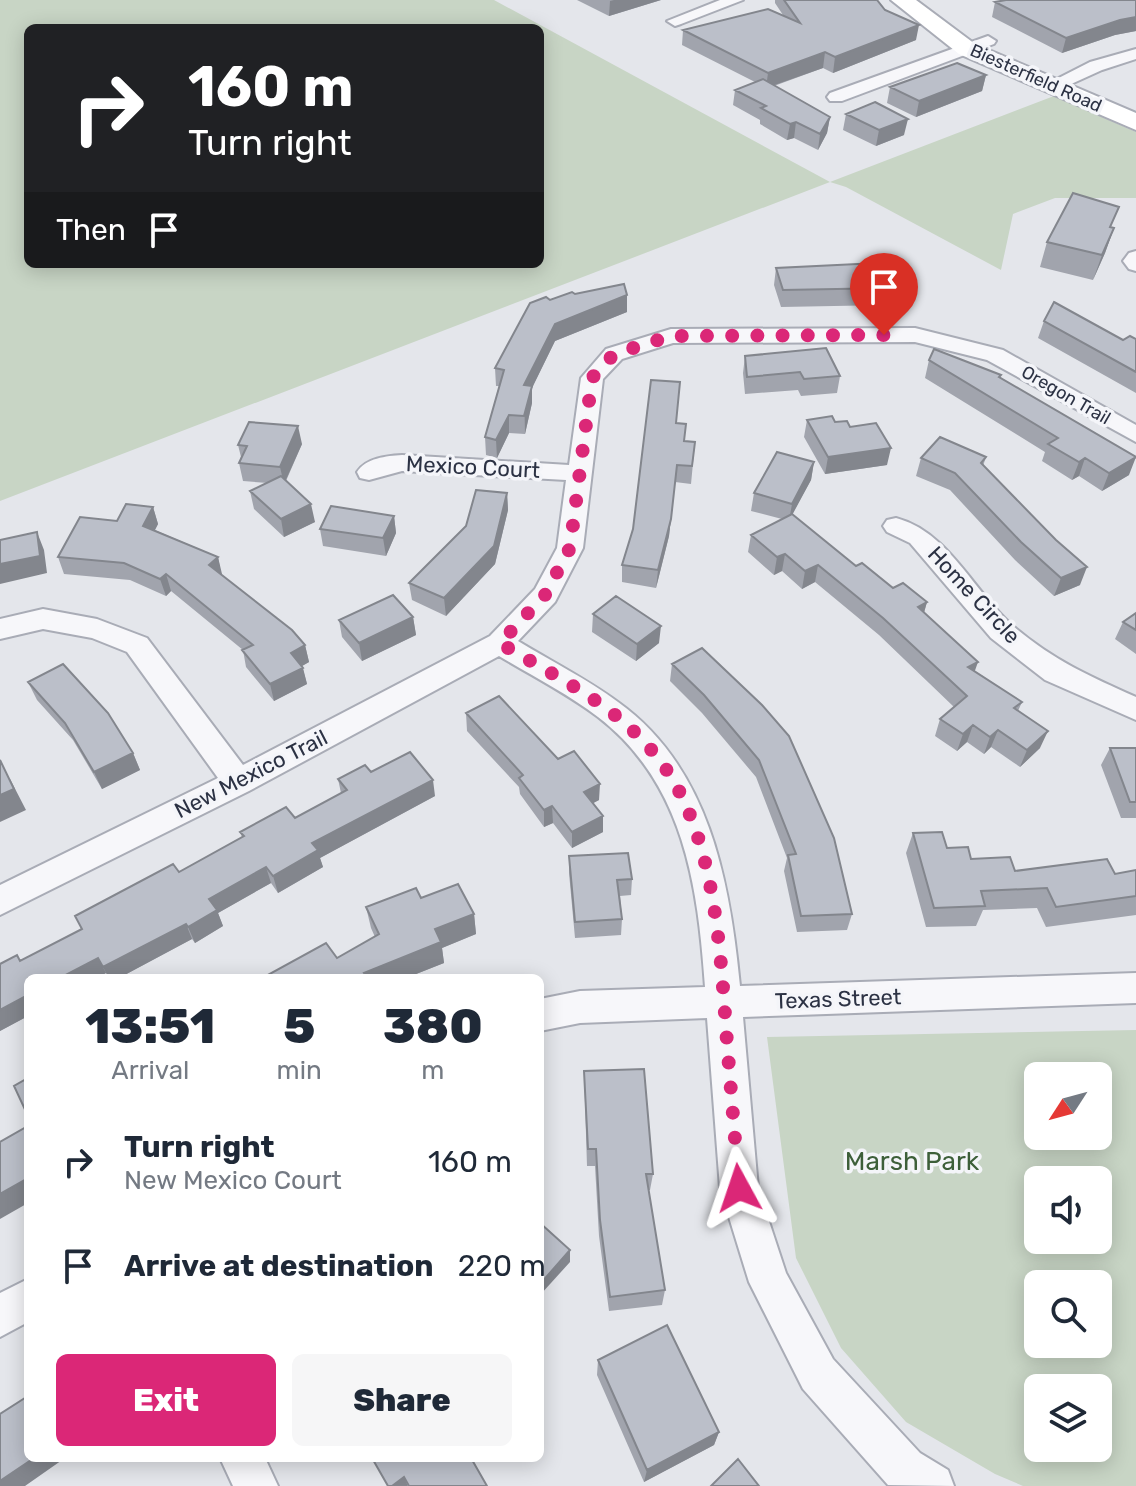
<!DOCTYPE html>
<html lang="en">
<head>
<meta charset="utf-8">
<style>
	:root { --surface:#fff; --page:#f6f6f7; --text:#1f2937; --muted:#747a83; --accent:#db2777 }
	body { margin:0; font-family:Rubik,sans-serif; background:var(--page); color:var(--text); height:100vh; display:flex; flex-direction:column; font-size:30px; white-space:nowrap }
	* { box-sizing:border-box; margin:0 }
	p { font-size:26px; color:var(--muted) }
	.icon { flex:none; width:44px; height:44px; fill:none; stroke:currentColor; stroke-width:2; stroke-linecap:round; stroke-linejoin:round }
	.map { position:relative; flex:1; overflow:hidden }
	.details { position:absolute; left:24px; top:974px; width:520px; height:488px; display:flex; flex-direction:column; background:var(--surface); border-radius:12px; box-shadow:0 4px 20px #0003 }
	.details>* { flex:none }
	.top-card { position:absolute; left:24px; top:24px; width:520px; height:244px; border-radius:12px; box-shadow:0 4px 20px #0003; background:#202124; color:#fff; overflow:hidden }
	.needle { width:52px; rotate:234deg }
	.controls { position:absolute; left:1024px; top:1062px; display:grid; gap:16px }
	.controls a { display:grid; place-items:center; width:88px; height:88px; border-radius:12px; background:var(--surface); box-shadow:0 4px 20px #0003; font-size:40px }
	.pin { position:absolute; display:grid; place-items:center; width:68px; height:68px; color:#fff; margin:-82px -34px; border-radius:50% 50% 50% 0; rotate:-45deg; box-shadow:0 0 8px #0007 }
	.pin .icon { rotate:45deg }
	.me { position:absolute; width:88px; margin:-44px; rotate:355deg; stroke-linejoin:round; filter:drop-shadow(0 0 6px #0008) }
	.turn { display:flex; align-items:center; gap:28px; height:168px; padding:0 32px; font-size:36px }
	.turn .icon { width:104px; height:104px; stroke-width:2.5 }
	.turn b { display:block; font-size:56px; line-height:68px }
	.then { display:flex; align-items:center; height:76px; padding:0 32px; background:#0003; gap:16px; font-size:30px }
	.eta { display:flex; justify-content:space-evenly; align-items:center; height:136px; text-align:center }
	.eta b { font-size:48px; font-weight:800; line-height:56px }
	.primary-button { display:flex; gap:16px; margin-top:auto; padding:16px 32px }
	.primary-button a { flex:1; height:92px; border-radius:12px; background:var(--accent); color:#fff; font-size:32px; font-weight:800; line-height:92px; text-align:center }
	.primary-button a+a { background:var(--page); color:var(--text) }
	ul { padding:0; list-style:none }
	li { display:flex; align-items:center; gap:24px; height:104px; padding:0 32px }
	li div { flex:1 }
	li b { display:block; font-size:30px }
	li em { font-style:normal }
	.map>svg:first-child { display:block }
	.green { fill:#c8d5c5; fill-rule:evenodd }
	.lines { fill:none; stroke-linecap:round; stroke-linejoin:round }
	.street-casing { stroke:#a9acb6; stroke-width:4 }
	.secondary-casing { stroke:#a9acb6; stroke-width:4 }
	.street { fill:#f7f7fa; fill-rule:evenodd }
	.secondary { fill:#fff; fill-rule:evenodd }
	.wall { fill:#a1a4ad }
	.shaded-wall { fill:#83868d }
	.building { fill:#bbbfc9; stroke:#83868d; stroke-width:2 }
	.route { stroke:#db2777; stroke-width:14; stroke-dasharray:0 25.2 }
	.labels { text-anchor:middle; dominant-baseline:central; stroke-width:7; stroke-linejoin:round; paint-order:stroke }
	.far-street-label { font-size:18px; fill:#2c3244; stroke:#f4f5f9 }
	.street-label { font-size:22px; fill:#2c3244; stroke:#f4f5f9 }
	.near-park-label { font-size:26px; fill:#3d5f39; stroke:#f4f5f9 }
</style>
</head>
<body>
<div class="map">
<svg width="1136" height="1486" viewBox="0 0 1136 1486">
	<rect width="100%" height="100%" fill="#e4e6eb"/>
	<!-- green -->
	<path class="green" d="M0 0H494L830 182 1054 96 1136 132V198H1055L1013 214 1001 270 846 187 830 182 0 501ZM28 28H540V264H28Z
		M1136 1030V1486H1023L995 1474 906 1422 841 1348 796 1258 767 1037ZM1098 1076V1136H1038V1076ZM1098 1180V1240H1038V1180ZM1038 1284H1098V1344H1038ZM1098 1388V1448H1038V1388Z"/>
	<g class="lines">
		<defs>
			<path id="street" d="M720 0H743L681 24 675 26 667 21Z
				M988 36 996 41 994 44 842 101H830L827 97 830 93Z
				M1136 49V59L1102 70 1058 90 1052 91 1043 86 1090 62Z
				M1136 251V271L1129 269 1123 261 1129 253Z
				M915 328 1003 350 1136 425V442L987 360 915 342 673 343 622 359 603 379 583 548 555 602 518 641C551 661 587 679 618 702 709 767 730 881 740 986L1136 973V1003L743 1017 758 1188 786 1273 833 1359 920 1453 948 1470 954 1486 888 1485 803 1389 749 1282 720 1188 707 1018 580 1023 540 1031V999L580 991 705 987C698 886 684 783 598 717 568 694 532 676 499 656L249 791 0 915V885L218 778 127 652 92 638 43 629 0 639V619L43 609 97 619 147 638 243 765 490 636 535 589 557 548 566 480 402 471 369 480 360 478 357 472C366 458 386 456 402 455L569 465 581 378 606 349 671 329Z
				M896 518C949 532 973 591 1013 626 1053 660 1089 676 1136 697V720L1045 680 991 638 910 543 887 532 883 526 887 520Z
				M28 1279V1322L0 1337V1293Z
				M220 1458H265L278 1486H233Z"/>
			<path id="secondary" d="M891 0H916L975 44 1136 113V130L959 54Z"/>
		</defs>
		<!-- street casing -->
		<use href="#street" class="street-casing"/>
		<!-- secondary casing -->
		<use href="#secondary" class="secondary-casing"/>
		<!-- street -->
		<use href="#street" class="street"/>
		<!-- secondary -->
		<use href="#secondary" class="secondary"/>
	</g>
	<!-- wall -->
	<path class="wall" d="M577 0H661L609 16Z
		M775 0H877L885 10 916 40 833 73 823 68 774 86 830 117 827 133 818 150 794 138 787 140 760 124V120L733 105 735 90 755 82 682 45 683 30 783 15 775 3Z
		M1136 0V31L1115 35 1062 53 992 17 995 2Z
		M986 75 982 91 916 117 887 103 890 87Z
		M846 114 904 135 876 146 843 130Z
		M1112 228H1114L1105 253 1093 280 1040 267 1047 242Z
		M776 268 890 288 887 305 781 307 774 285Z
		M575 294 627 312 555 341 532 388V403L525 434 509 433 497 458 486 455 485 437 499 386H496L495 368 550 300Z
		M1044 321 1123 340 1136 339V393L1038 338Z
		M745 356 840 376 837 393 801 396 798 390 745 394 743 373Z
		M929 360 1001 375 1000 378 1129 475 1102 491 1079 476 1072 480 1042 461 1045 452 925 378Z
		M807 420 835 422 887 465 825 474 804 437Z
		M677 423 685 441 695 442 691 484 675 482 669 536 656 588 622 582V565Z
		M302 444 286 481 315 522 284 537 254 509 250 491 268 483 243 481 239 463 241 457 238 445Z
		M986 457 983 466 1080 585 1054 596 1015 560 950 490 916 476 921 458Z
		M814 462 811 480 792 514 856 566 893 588 927 602 924 613 975 671 1022 702 1018 711 1040 748 1020 767 991 747 984 754 967 742 957 751 935 736 940 719 954 707 879 635 815 582 802 589 782 571 774 575 748 552 751 535 782 519 751 511 754 493Z
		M507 493 508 510 495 564 446 616 412 600 409 583Z
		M153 507 158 524 155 530 218 557 221 574 305 645 309 662 302 666 307 684 274 701 246 667 243 650 171 591 166 596 130 580 64 574 58 557 117 521Z
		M394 516 396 533 386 556 323 546 320 529Z
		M1136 613V654L1115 639 1123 622Z
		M593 614 659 643 636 661 592 632Z
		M413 617 416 635 362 661 342 637 339 620Z
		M672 664 789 736 852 914 847 930 797 932 784 871 787 858 756 777 702 713 670 681Z
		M28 682 133 753 140 770 102 789 73 740 37 700Z
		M466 713 599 800 593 803 603 832 572 848 553 823 544 827 520 794 519 787 467 731Z
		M1110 748H1136V818H1121L1101 765Z
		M338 779 435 796 320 858 323 867 278 893 271 883 218 913 223 926 195 943 192 939 119 978H109L106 973 97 978H28V1016L0 1031V964L20 961 82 929 179 872 242 837 240 832 295 818 341 793Z
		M913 833 971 859 1015 871 1115 874 1136 870V915L1046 927 1037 908 983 910 976 926 926 927 906 853Z
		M569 856 632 879 631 895 620 896 622 919 621 935 575 938 569 873Z
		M421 898 474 914 476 934 442 948 444 963 406 978H264L337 958 375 937 371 928 366 907Z
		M584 1071 653 1174 650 1190H648L665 1290 662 1305 609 1311 599 1236 595 1166H587Z
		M598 1360 719 1432 714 1445 644 1482 597 1375Z"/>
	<!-- shaded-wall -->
	<path class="shaded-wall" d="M614 0H661L609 16 610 1Z
		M1136 17V31L1115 35 1062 53 1066 38 1120 20Z
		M919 25 916 40 833 73 835 57Z
		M825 52 823 68 766 88 768 73Z
		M986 75 982 91 916 117 919 101Z
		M830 117 827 133 818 150 820 134Z
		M908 119 904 135 876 146 879 130Z
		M796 122 794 138 787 140 790 124Z
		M1114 228 1105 253 1093 280 1102 255Z
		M627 295V312L555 341 532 388V403L525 434 524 385 555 324Z
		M509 415V433L497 458 496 440Z
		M298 426 302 444 284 484 280 467Z
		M891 448 887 465 825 474 828 457Z
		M1136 457 1129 475 1102 491 1109 473Z
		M1085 458 1079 476 1072 480 1079 462Z
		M814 462 811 480 789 521 792 504Z
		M675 482 669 536 656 588 658 570Z
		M507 493 508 510 495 564 446 616 444 598Z
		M311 504 315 522 284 537 281 519Z
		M153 507 158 524 148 543 143 526Z
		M394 516 396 533 386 556 383 538Z
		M37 532 44 550 47 573 0 584V564Z
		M785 554 782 571 774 575 777 557Z
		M218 557 222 574 214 582 209 565Z
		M818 565 815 582 802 589 805 571Z
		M1087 567 1080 585 1054 596 1061 578Z
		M166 574 171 591 166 596 160 579Z
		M927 602 922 619 918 607Z
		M413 617 416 635 362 661 359 643Z
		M661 626 659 643 636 661 637 644Z
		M305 645 309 662 295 670 291 653Z
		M978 662 972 679 968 667Z
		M303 668 307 684 274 701 270 684Z
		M973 725 967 742 957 751 963 734Z
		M998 730 991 747 984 754 990 737Z
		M1048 731 1040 748 1020 767 1027 750Z
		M133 753 140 770 102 789 94 772Z
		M10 779 26 810 0 822V795Z
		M433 780 435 796 320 858 323 867 278 893 273 876 312 843Z
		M600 784 599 800 584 808V792Z
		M552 806 553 823 544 827V810Z
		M603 816V832L572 848V832Z
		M266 867 271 883 218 913 223 926 195 943 188 927 209 899Z
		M474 914 476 934 442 948 444 963 406 978H366L364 973 435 929Z
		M186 924 192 939 119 978H109L103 967Z
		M98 958 106 973 97 978H60Z
		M28 995V1016L0 1031V1010Z
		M28 1178V1203L0 1219V1194Z
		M570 1250V1262L541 1294V1283Z
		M719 1432 714 1445 644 1482 647 1470Z
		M34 1458H65L25 1486H0V1481Z
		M404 1477 408 1486H392Z"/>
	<!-- building -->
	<path class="building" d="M784 0H877L885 10 919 25 835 57 825 52 768 73 683 30 768 9 800 23Z
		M1006 0H1136V17L1120 20 1066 38 995 2Z
		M957 63 986 75 919 101 890 87Z
		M763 79 830 117 820 134 796 122 790 124 761 108 766 106 735 90Z
		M875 102 908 119 879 130 846 114Z
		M1073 193 1119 207 1110 227 1114 228 1102 255 1047 242Z
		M878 263 890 288 783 290 776 268Z
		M624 284 627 295 555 324 524 385 532 386 524 416 509 415 496 440 485 437 504 370 495 368 530 303 546 297 550 300 572 292 575 294Z
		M1054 302 1123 340 1130 336 1136 339V372L1044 321Z
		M826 348 840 376 804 379 800 372 747 377 745 356Z
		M934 349 1001 375 999 377 1136 457 1109 473 1085 458 1079 462 1048 444 1058 438 929 360Z
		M651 380 680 382 676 423 686 424 684 441 695 442 692 466 677 465 671 519 658 570 622 565 633 529Z
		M832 416 835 422 847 421 850 427 876 423 891 448 828 457 807 420Z
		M249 422 298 426 280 467 239 463 247 446 238 445Z
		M940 437 986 457 981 463 1056 540 1087 567 1061 578 1021 542 955 473 921 458Z
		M777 452 814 462 792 504 754 493Z
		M281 476 311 504 281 519 250 491Z
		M476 490 507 493 494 546 444 598 409 583 466 526Z
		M126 504 153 507 143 526 218 557 209 565 292 630 305 645 291 653 303 668 270 684 242 650 253 645 166 574 160 579 124 563 58 557 80 517 117 521Z
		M331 506 394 516 383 538 320 529Z
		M792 514 856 566 862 563 893 588 903 583 927 602 918 607 978 662 968 667 1022 702 1014 708 1048 731 1027 750 998 730 990 737 973 725 963 734 940 719 967 696 883 618 818 565 805 571 785 554 777 557 751 535Z
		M37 532 40 556 0 564V540Z
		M393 595 413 617 359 643 339 620Z
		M616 596 661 626 637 644 593 614Z
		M1136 613V630L1123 622Z
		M702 648 762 705 789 736 834 838 852 914 801 916 788 855 796 854 759 760 704 695 672 664Z
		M63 664 108 713 133 753 94 772 65 723 28 682Z
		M499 696 558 759 574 751 600 784 584 792 603 816 572 832 552 806 544 810 519 778 523 775 466 713Z
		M1110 748H1136V802H1130Z
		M410 752 433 780 312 843 318 850 273 876 266 867 209 899 217 910 188 927 186 924 103 967 98 958 60 978H28V995L0 1010V964L17 955 20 961 82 929 75 916 173 864 179 872 244 836 240 832 286 807 295 818 347 790 338 779 365 765 371 772Z
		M0 760 14 789 0 795Z
		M942 832 947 848 968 847 971 859 1010 857 1015 871 1107 859 1115 874 1136 870V896L1056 907 1047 888 981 891 985 906 934 908 913 833Z
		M628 853 632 879 617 880 622 919 575 922 569 856Z
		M458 884 474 914 435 929 441 942 364 973 368 978 264 977 326 943 337 958 379 934 366 907 416 888 421 898Z
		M644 1069 653 1174H646L665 1290 610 1297 600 1220 596 1149H588L584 1071Z
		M28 1078V1116L14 1086Z
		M28 1126V1178L0 1194V1142Z
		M540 1223 570 1250 541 1283 540 1282Z
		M667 1325 719 1432 647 1470 598 1360Z
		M28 1396V1458H34L0 1481V1414Z
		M372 1458H471L487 1486H409L404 1477 392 1486H388Z
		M738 1459 759 1486H711Z"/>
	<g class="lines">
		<!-- route -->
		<path class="route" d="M739 1188C735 1139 731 1091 727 1042 720 949 716 826 653 752 613 703 552 675 500 643L545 595 570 548 592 378 614 354 671 336 884 335"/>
	</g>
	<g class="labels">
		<!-- far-street labels -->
		<g class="far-street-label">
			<text transform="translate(1036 78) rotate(24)">Biesterfield Road</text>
			<text transform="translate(1066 395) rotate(30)">Oregon Trail</text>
		</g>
		<!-- street labels -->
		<g class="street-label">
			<text transform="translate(473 467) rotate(3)">Mexico Court</text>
			<text transform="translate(974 595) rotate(47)">Home Circle</text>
			<text transform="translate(251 774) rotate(-27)">New Mexico Trail</text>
			<text transform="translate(838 999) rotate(-2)">Texas Street</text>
		</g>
		<!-- near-park labels -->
		<g class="near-park-label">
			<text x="912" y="1161">Marsh Park</text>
		</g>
	</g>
</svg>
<div class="controls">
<a><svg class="needle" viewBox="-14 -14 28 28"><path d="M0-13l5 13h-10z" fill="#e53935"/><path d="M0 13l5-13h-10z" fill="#747a83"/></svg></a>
<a><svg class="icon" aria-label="sound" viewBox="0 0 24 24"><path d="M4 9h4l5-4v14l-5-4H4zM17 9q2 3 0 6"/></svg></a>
<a><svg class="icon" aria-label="search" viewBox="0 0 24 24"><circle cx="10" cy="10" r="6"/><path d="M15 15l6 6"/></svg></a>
<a><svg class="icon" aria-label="layers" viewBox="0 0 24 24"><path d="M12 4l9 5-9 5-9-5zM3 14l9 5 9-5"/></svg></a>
</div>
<div class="pin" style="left:884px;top:335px;background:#d93025"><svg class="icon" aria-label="arrive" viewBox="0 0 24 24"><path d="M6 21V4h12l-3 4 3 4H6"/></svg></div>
<svg class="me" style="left:739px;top:1188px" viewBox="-20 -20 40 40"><path d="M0-17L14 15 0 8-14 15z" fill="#db2777" stroke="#fff" stroke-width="4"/></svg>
<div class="top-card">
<div class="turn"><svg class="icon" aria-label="right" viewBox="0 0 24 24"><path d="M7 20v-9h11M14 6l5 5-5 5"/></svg><div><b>160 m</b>Turn right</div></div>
<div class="then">Then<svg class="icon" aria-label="arrive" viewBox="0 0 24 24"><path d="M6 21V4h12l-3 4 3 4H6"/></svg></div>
</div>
<section class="details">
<div class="eta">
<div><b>13:51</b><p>Arrival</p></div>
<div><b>5</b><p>min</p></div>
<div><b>380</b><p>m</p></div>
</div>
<ul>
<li><svg class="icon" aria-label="right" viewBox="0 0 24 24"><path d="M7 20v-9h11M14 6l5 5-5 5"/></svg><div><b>Turn right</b><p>New Mexico Court</p></div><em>160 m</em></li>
<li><svg class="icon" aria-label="arrive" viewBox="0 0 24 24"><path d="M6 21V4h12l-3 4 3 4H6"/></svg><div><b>Arrive at destination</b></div><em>220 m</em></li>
</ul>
<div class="primary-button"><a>Exit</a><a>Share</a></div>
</section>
</div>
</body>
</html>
